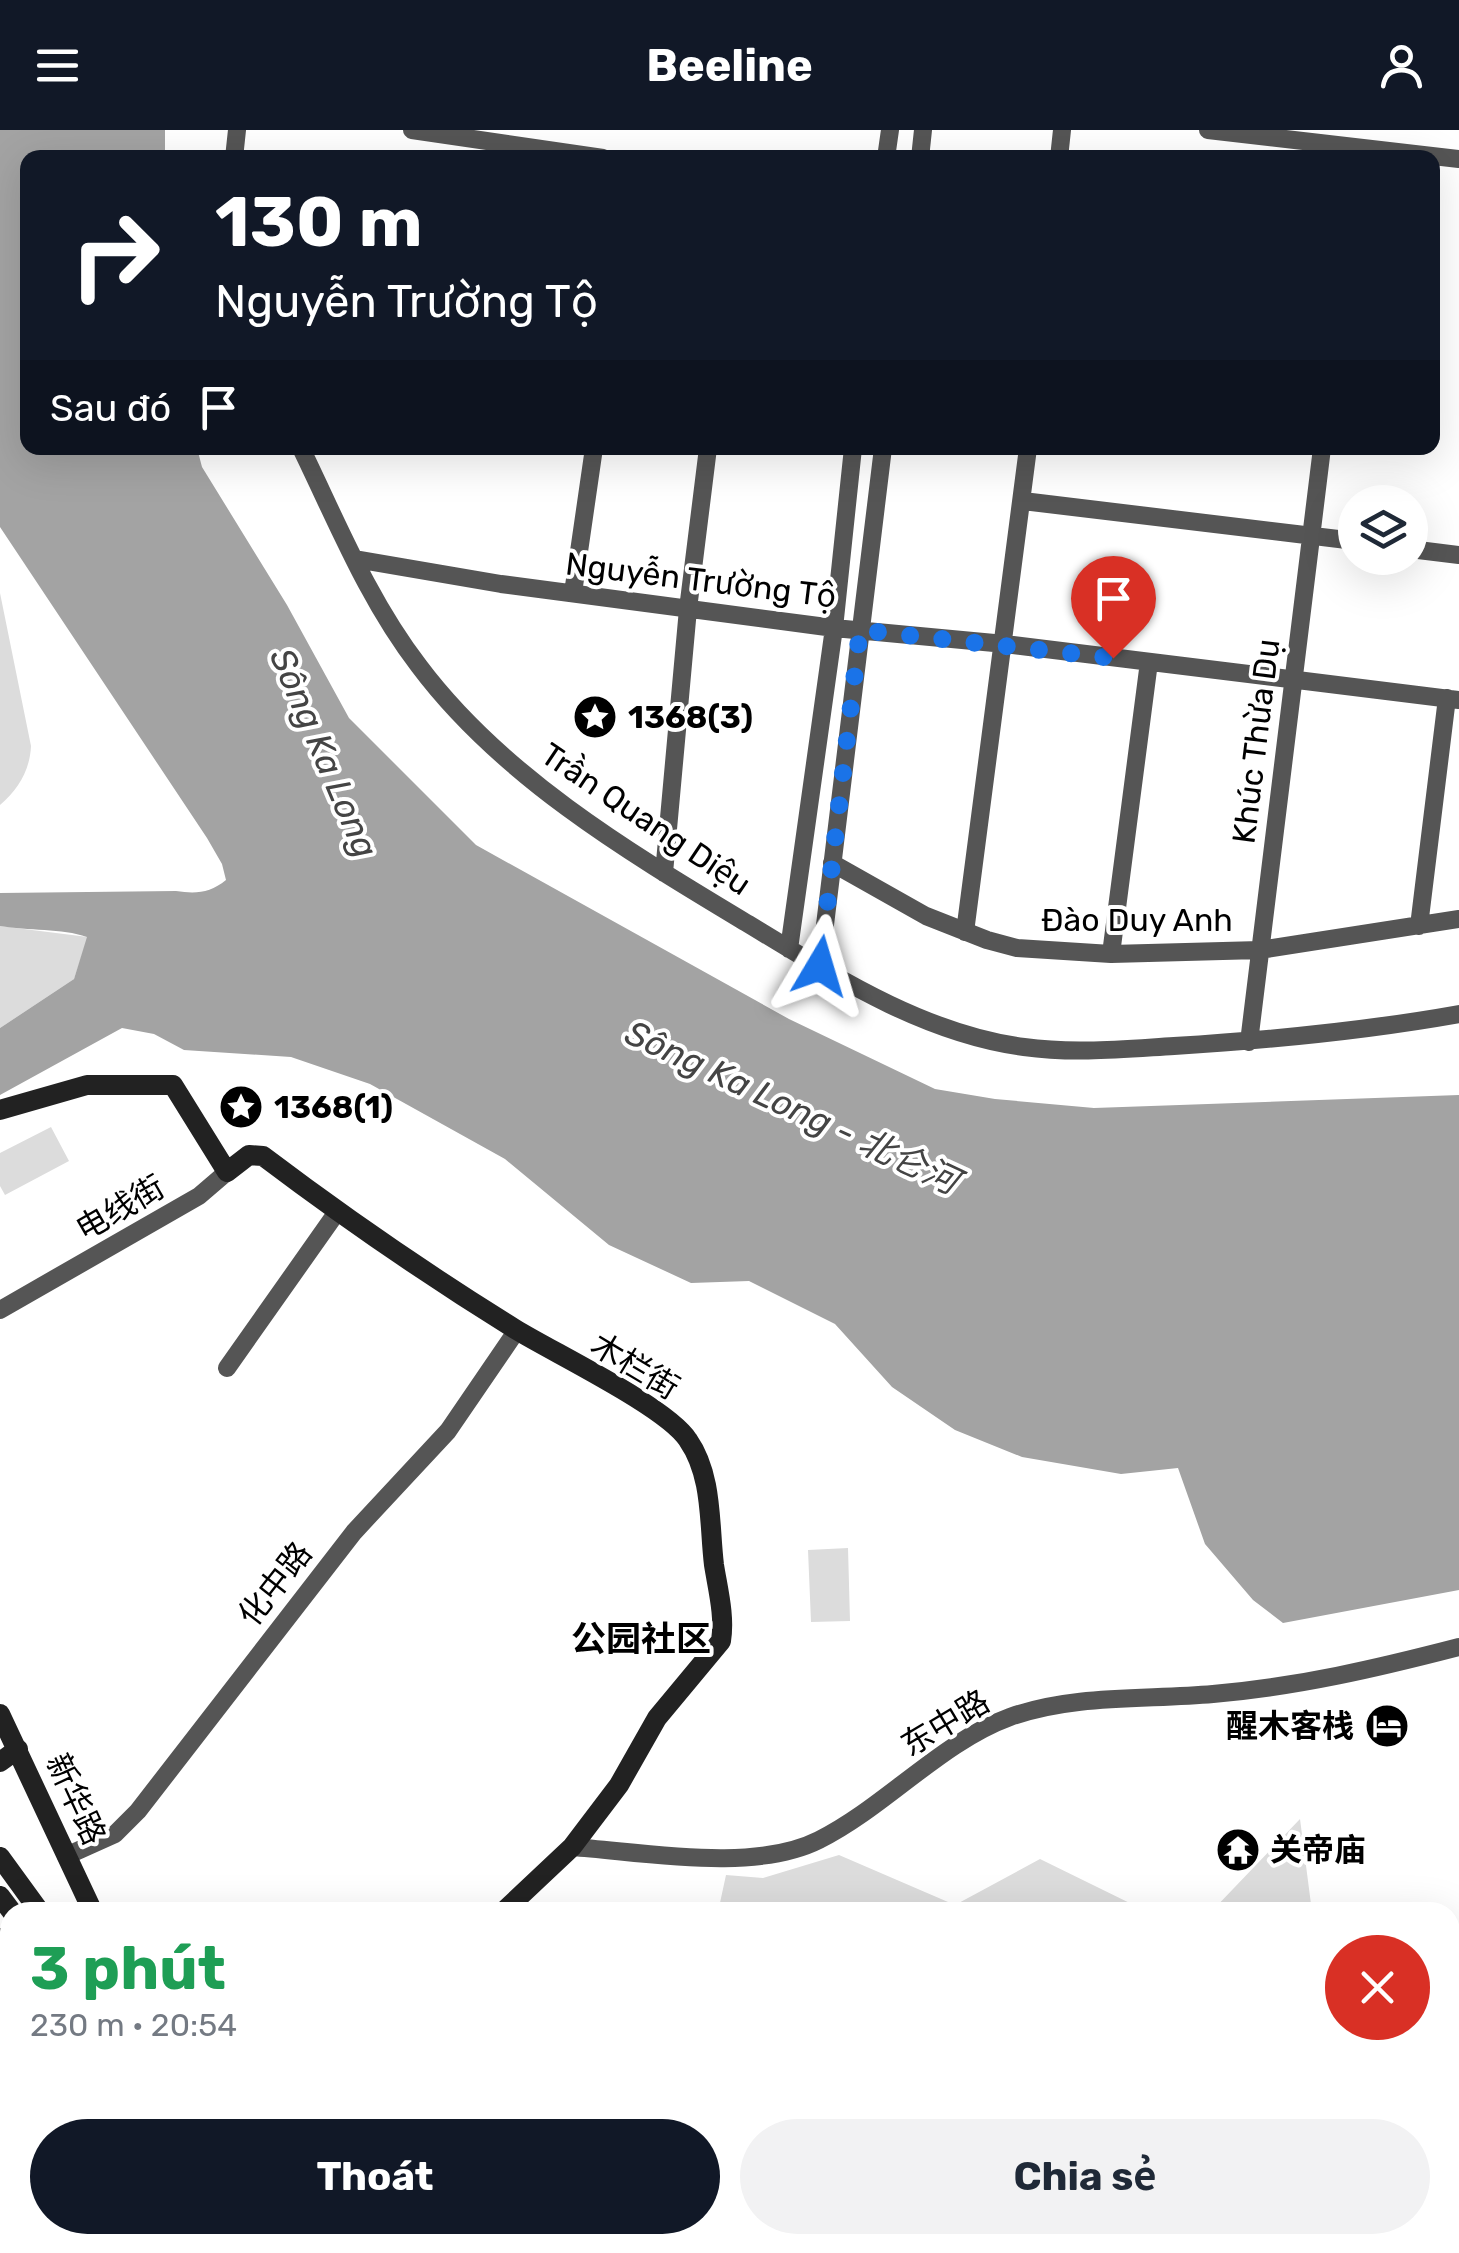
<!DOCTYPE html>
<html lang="vi">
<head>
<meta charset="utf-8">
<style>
	:root { --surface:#fff; --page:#f2f2f3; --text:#1f2937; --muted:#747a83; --accent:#111827 }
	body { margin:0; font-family:Rubik,"Noto Sans SC",sans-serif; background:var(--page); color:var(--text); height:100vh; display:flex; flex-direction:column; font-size:38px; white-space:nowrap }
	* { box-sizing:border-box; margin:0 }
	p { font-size:32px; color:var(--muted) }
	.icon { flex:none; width:55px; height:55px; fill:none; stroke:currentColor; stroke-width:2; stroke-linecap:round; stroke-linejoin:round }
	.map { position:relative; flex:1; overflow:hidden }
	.panel { position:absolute; left:0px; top:1772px; width:1460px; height:352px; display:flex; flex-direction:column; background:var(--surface); border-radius:30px 30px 0 0; box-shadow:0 10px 40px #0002 }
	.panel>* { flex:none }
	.hud { position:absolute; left:20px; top:20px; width:1420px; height:305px; border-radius:20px; box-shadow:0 10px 40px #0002; background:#111827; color:#fff; overflow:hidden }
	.controls { position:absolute; left:1338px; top:355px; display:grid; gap:20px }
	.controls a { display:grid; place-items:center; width:90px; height:90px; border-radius:50%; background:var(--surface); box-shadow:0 10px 40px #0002; font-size:50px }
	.pin { position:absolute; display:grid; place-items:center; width:85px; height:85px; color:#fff; margin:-102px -42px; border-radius:50% 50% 50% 0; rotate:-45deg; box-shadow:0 0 10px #0007 }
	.pin .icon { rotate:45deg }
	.me { position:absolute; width:110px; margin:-55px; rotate:7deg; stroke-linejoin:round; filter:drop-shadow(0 0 8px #0008) }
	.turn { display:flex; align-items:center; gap:35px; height:210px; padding:0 30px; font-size:45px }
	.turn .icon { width:130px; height:130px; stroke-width:2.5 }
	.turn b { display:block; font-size:70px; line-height:85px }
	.then { display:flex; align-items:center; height:95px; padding:0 30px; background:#0003; gap:20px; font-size:38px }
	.round { display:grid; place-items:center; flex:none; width:105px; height:105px; border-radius:52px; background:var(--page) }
	.overview { display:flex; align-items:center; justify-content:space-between; height:170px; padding:0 30px }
	h1 { font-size:60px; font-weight:700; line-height:75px; color:#1e9e55 }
	.button { display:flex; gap:20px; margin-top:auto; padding:20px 30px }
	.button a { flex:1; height:115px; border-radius:60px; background:var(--accent); color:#fff; font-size:40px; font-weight:700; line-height:115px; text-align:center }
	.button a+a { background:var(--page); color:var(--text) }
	header { display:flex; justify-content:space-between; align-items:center; height:130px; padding:0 30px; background:var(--accent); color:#fff; font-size:45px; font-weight:700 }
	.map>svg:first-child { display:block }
	.green { fill:#dcdcdc }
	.water { fill:#a3a3a3 }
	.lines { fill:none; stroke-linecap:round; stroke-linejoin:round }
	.primary-casing { stroke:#dbdbdb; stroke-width:30 }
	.street { stroke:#555; stroke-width:18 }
	.secondary { stroke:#222; stroke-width:20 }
	.primary { stroke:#000; stroke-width:25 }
	.route { stroke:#1a73e8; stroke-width:18; stroke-dasharray:0 32.4 }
	.labels { text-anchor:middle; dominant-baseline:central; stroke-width:8; stroke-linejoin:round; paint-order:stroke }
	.street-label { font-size:32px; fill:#000; stroke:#fff }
	.poi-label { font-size:32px; font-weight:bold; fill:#000; stroke:#fff; text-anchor:start }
	.water-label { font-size:35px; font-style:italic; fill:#444; stroke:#fff }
	.neighbourhood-label { font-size:35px; font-weight:bold; fill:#000; stroke:#fff }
</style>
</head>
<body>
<header><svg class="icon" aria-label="menu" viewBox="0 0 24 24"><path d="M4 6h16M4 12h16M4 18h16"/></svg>Beeline<svg class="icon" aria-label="person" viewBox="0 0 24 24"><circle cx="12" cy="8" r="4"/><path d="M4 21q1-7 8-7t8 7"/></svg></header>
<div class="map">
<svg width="1459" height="2123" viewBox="0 0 1459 2123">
	<rect width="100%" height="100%" fill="#fff"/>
	<!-- green -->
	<path class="green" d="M0 463 31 616C30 640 18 660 0 675Z
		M0 796 88 807 74 849 0 898Z
		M51 997 69 1031 5 1065 0 1056V1023Z
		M848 1418 850 1491 811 1492 808 1420Z
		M1300 1689 1312 1782H1211Z
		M839 1725 955 1775 1040 1729 1148 1782H718L726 1745 763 1748Z
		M361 2115H1356L1357 2123H365Z"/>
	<!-- water -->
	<path class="water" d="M0 0H165V27L28 28V318H197L202 337 287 475 349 588 476 715 789 889 935 959 995 969 1094 978 1459 965V1460L1283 1493 1253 1470 1205 1414 1178 1338 1121 1344 1022 1327 955 1300 892 1257 835 1194 749 1151 691 1153 609 1115 505 1029 370 954 291 927 184 920 154 904 122 898 0 965V898L74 849 87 807C62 798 28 801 0 796V763L176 761C196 764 210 763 226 750L222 734 207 708 0 397Z
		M876 2115H1073L1070 2123H878Z"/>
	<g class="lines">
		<defs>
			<path id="primary" d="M241 2115 246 2123
				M266 2115 270 2123"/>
		</defs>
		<!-- primary casing -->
		<use href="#primary" class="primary-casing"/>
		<!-- street -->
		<path class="street" d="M412 0 603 28
			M1208 0 1459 29
			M234 28 237 0
			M886 28 890 0
			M920 28 923 0
			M1059 28 1062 0
			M301 318C337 392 368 470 419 536 503 648 632 724 750 795 834 846 924 904 1024 917 1074 924 1124 919 1174 916 1270 910 1364 901 1459 884
			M1023 371 1355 411
			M1410 419 1459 425
			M355 429 501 454 834 498 1005 514 1459 570
			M573 463 594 318
			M832 733 926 786 987 810 1017 818 1111 824 1260 820 1459 789
			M664 743 688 479 708 318
			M1419 796 1447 568
			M965 802 1028 318
			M789 819 834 498 853 318
			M1111 824 1149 532
			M820 836 883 318
			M1249 912 1322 318
			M0 1180 199 1066 227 1042
			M227 1238 337 1082
			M572 1717C644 1722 754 1743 819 1710 885 1677 941 1612 1010 1587 1074 1564 1147 1570 1213 1564 1297 1557 1378 1538 1459 1517
			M66 1726 115 1704 138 1681 354 1402 448 1301 517 1200
			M1450 1866 1459 1865
			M22 2115 25 2123"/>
		<!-- secondary -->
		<path class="secondary" d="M0 980 87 955H173L227 1042 249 1025 263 1026C345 1088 428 1145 515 1199 554 1223 667 1277 688 1310 713 1346 709 1394 714 1435 718 1460 725 1486 721 1511L657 1588 619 1655 572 1717 503 1782
			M0 1584 93 1782
			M0 1632 18 1619
			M0 1727 40 1782
			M0 1766 12 1782
			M0 1808 10 1820
			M0 2080 10 2074"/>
		<!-- primary -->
		<use href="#primary" class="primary"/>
	</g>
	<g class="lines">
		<!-- route -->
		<path class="route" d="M820 836 860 500 1113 528"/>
	</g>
	<!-- icons -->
	<defs>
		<symbol id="sight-disc" viewBox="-11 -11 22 22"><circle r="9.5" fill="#000" stroke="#fff"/><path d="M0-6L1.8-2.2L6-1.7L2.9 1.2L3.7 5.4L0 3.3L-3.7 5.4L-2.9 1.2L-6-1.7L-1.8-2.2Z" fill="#fff"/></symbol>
		<symbol id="hotel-disc" viewBox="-11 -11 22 22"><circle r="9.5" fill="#000" stroke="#fff"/><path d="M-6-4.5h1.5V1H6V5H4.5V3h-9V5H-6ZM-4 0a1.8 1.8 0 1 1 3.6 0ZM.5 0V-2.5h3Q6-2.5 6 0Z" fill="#fff"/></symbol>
		<symbol id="temple-disc" viewBox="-11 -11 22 22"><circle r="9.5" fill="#000" stroke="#fff"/><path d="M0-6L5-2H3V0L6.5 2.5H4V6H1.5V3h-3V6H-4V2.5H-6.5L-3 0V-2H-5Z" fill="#fff"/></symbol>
	</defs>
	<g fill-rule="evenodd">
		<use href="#sight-disc" x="570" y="562" width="50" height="50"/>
		<use href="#sight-disc" x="216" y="952" width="50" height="50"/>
		<use href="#hotel-disc" x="1362" y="1571" width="50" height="50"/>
		<use href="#temple-disc" x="1213" y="1695" width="50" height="50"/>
	</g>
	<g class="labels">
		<!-- street labels -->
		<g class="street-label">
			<text transform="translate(701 450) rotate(7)">Nguyễn Trường Tộ</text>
			<text transform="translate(1256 611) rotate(-83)">Khúc Thừa Dụ</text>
			<text transform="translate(646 689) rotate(34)">Trần Quang Diệu</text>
			<text x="1137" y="790">Đào Duy Anh</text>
			<text transform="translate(120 1078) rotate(-30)">电线街</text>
			<text transform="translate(635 1236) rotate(31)">木栏街</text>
			<text transform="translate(275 1454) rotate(-52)">化中路</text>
			<text transform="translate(945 1593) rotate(-31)">东中路</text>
			<text transform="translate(76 1669) rotate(65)">新华路</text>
		</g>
		<!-- poi labels -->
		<g class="poi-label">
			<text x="628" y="587">1368(3)</text>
			<text x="274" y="977">1368(1)</text>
			<text x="1354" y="1596" text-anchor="end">醒木客栈</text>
			<text x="1270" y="1720">关帝庙</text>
		</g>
		<!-- water labels -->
		<g class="water-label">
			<text transform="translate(324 623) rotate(67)">Sông Ka Long</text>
			<text transform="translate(792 977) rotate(25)">Sông Ka Long - 北仑河</text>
		</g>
		<!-- neighbourhood labels -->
		<g class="neighbourhood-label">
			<text x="641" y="1509">公园社区</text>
		</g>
	</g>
</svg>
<div class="controls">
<a><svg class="icon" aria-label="layers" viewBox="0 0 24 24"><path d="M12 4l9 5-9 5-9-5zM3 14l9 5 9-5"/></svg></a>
</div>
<div class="pin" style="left:1113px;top:528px;background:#d93025"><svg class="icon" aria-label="arrive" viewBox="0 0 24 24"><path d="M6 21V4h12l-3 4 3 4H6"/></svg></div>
<svg class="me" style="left:820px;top:836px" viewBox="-20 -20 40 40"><path d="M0-17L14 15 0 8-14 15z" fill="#1a73e8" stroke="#fff" stroke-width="4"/></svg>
<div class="hud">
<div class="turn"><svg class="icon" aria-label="right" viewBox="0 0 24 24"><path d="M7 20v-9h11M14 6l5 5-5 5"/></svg><div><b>130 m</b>Nguyễn Trường Tộ</div></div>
<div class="then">Sau đó<svg class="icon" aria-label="arrive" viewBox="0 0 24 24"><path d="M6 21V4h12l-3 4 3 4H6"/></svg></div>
</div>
<section class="panel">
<div class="overview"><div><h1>3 phút</h1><p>230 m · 20:54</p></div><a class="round" style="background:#d93025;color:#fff"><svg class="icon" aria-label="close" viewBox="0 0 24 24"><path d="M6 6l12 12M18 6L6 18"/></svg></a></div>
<div class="button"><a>Thoát</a><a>Chia sẻ</a></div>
</section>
</div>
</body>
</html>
